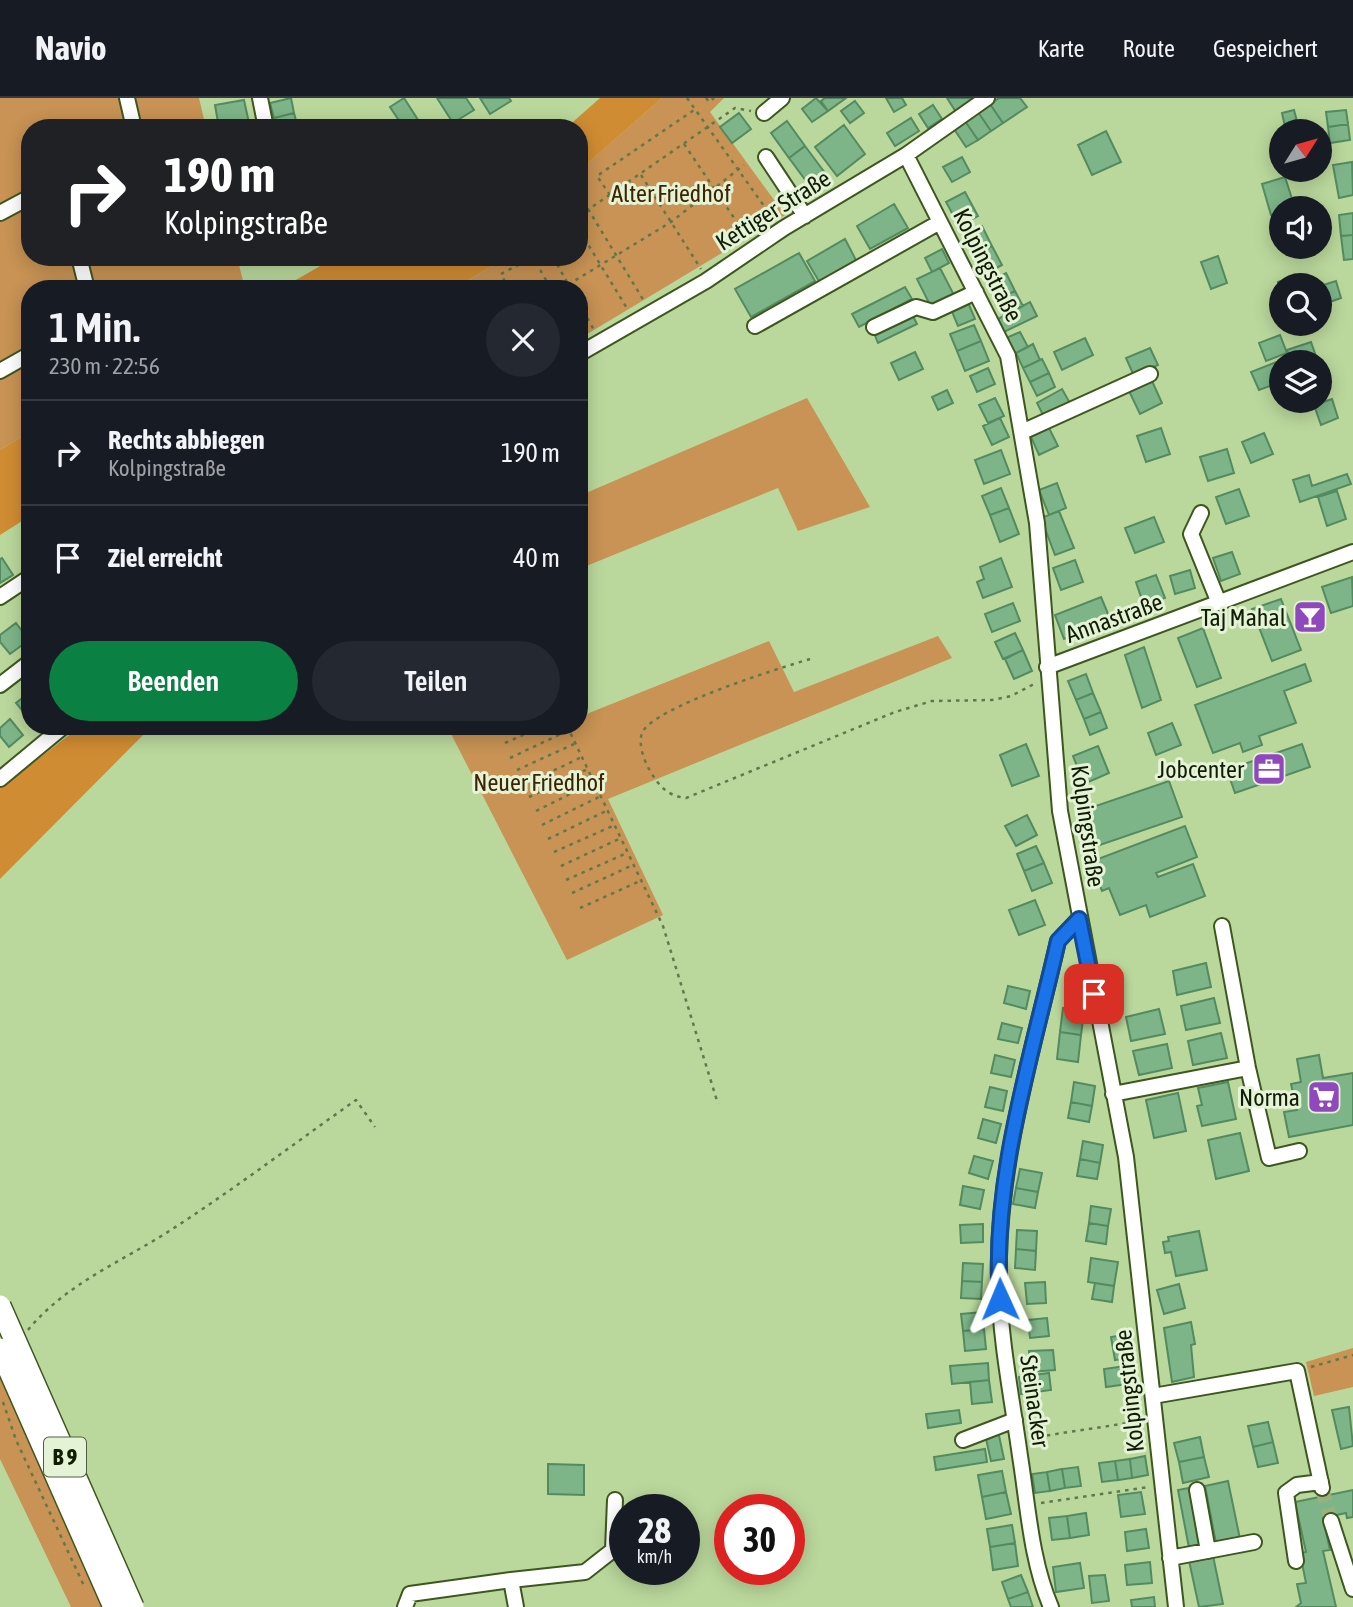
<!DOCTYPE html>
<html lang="de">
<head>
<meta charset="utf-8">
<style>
	:root { --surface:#171b24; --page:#242831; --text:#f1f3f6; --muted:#9ea1a6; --line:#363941; --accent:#0b8043 }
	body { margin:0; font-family:"Asap Condensed",sans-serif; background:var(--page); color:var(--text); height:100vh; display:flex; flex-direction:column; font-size:26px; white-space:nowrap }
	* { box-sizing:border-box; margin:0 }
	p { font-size:23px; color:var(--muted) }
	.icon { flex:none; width:38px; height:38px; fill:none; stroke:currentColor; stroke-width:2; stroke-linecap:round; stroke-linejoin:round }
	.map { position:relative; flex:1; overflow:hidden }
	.sheet { position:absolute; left:21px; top:182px; width:567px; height:455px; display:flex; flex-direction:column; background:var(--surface); border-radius:28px; box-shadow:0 4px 18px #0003 }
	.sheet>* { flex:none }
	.guide { position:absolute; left:21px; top:21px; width:567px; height:147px; border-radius:28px; box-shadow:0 4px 18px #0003; background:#202124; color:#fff; overflow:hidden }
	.needle { width:46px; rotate:53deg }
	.tools { position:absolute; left:1269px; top:21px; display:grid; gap:14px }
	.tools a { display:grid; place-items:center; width:63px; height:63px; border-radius:50%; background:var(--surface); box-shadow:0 4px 18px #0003; font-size:35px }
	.speed { position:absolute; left:609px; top:1396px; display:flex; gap:14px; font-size:35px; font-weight:700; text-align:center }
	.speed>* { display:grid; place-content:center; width:91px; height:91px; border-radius:50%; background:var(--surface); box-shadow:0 4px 18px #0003; line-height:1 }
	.speed small { font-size:18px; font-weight:400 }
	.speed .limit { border:10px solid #d22; background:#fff; color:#111 }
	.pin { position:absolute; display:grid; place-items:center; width:60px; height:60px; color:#fff; margin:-30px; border-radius:14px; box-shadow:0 4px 10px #0006 }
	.me { position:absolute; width:77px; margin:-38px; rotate:359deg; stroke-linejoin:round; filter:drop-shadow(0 0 5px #0008) }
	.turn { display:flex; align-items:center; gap:24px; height:147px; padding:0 28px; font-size:32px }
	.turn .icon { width:91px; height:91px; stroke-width:2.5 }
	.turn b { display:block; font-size:49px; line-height:60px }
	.round { display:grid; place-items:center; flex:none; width:74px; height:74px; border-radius:37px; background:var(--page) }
	.overview { display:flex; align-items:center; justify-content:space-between; height:119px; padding:0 28px }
	h1 { font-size:42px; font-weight:600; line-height:52px }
	.primary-button { display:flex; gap:14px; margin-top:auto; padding:14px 28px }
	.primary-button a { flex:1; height:80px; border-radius:42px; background:var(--accent); color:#fff; font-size:28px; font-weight:600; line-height:80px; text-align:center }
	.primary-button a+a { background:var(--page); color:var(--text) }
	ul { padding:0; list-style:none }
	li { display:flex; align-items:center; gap:21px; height:105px; padding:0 28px; border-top:2px solid var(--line) }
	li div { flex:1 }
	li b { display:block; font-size:26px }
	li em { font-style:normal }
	header { display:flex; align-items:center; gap:42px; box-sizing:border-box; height:98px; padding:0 35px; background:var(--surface); border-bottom:2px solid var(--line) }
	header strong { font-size:33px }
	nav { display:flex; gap:38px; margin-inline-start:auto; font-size:24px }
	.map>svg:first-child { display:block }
	.green { fill:#c89354 }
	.forest { fill:#d08c32 }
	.building { fill:#7eb588; stroke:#548a5f; stroke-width:2 }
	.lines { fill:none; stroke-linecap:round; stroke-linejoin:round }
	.minor-tunnel { stroke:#98b27e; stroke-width:14; stroke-dasharray:14 7; stroke-linecap:butt }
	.minor-casing { stroke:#3e571f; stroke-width:18 }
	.path { stroke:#63774e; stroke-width:2.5; stroke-dasharray:3.5 5; stroke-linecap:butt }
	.minor { stroke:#fff; stroke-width:14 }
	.highway-bridge-casing { stroke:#3e571f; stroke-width:24; stroke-linecap:butt }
	.highway-bridge { stroke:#fff; stroke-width:21 }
	.route-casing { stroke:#114b97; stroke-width:18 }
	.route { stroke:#1a73e8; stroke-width:12 }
	.labels { text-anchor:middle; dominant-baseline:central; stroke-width:6; stroke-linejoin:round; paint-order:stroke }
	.shield { fill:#e4f3d5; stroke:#505c43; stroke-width:2 }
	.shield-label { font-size:23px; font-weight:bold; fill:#111c05 }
	.park-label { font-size:24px; fill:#3e2300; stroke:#e4f3d5 }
	.street-label { font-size:24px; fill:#111c05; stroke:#e4f3d5 }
	.poi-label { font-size:24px; fill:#111c05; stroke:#e4f3d5; text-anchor:end }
</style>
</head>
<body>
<header>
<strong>Navio</strong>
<nav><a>Karte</a><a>Route</a><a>Gespeichert</a></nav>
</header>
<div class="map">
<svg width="1353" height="1509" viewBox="0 0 1353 1509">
	<rect width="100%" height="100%" fill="#bad89c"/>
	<!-- green -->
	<path class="green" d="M0 0H199L206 30H30V159H237L245 191H30V334L0 352Z
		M662 0H724L710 14 785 117 579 241V191H453L507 159H579V73Z
		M807 300 870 409 798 433 778 390 579 471V398Z
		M938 538 952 560 608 701 663 817 567 862 447 628H579V619L769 543 794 594Z
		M1353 1250V1289L1314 1298 1306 1264Z
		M0 1273 104 1509H71L0 1361Z"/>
	<!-- forest -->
	<path class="forest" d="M600 0H662L579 73V30H566Z
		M336 159H507L453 191H280Z
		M30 334V418L0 437V352Z
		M81 628H152L0 781V690Z"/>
	<!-- building -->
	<path class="building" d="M291 0 294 15 274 20 270 5Z
		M404 0 420 25 412 30H404L390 9Z
		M437 0H466L474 12 453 25Z
		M480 0H509L511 3 490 16Z
		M816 0 828 13 812 24 802 11Z
		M825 0H846L828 13 821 3Z
		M886 0H902L906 7 894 14Z
		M947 0H976L956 14Z
		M999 0H1020L1027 9 1003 25 990 6Z
		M244 2 249 25 219 30 215 7Z
		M855 3 864 15 850 25 841 13Z
		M990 6 1003 25 991 33 978 14Z
		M933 7 942 21 928 30 919 16Z
		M1294 12 1299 31 1286 33 1282 15Z
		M1346 12 1348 26 1328 29 1326 14Z
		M978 14 991 33 978 42 965 23Z
		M294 15 298 30H276L274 20Z
		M739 15 751 31 732 45 720 29Z
		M911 20 919 33 895 48 887 35Z
		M787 23 805 48 789 60 771 35Z
		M965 23 978 42 966 49 954 31Z
		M1348 26 1350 42 1330 45 1328 29Z
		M844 27 865 56 837 78 815 49Z
		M1106 33 1121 64 1092 77 1078 47Z
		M805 48 828 79 812 91 789 60Z
		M962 59 970 74 952 84 943 69Z
		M1352 64 1353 97 1339 100 1333 67Z
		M1285 79 1295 110H1281V114L1271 117 1262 86Z
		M965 94 978 118 959 128 946 104Z
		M894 106 908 130 870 151 857 128Z
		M1353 115V137L1341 138 1339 117Z
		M982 128 992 148 974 158 963 138Z
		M1353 137V161L1344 162 1341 138Z
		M845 141 857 164 820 185 807 163Z
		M992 148 1002 167 983 177 974 158Z
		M942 151 949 165 932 174 925 160Z
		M799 155 815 183 751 219 735 191Z
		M1218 158 1227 185 1211 191 1201 164Z
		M940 170 955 199 932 211 917 181Z
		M1006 175 1015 193 996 202 987 185Z
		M1297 178 1300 187H1281V193L1278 184Z
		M1336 183 1341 200 1321 207 1320 188Z
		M905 189 912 201 859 229 852 216Z
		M1015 193 1023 208 1004 218 996 202Z
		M967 202 975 221 958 228 950 209Z
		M1030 204 1037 218 1004 234 998 221Z
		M912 216 917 226 878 245 874 235Z
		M974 227 981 243 957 253 950 236Z
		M1020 234 1028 249 1014 256 1006 240Z
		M1280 237 1287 255 1266 263 1259 245Z
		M1085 240 1093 257 1062 272 1054 254Z
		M981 243 989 263 965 273 957 253Z
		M1311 244 1318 264H1291L1287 252Z
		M1033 246 1040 262 1023 270 1016 255Z
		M1150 250 1158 267 1134 278 1126 260Z
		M915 254 923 271 899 282 891 265Z
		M1042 261 1049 275 1030 284 1023 270Z
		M1279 263 1281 284 1259 292 1251 274Z
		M988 270 995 286 977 294 970 278Z
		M1049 275 1055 289 1037 298 1030 284Z
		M1152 283 1162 305 1140 316 1129 293Z
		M1062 291 1071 307 1045 321 1037 305Z
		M947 292 953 305 938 312 932 299Z
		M1320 299 1321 304 1297 312 1294 303H1320Z
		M995 300 1004 318 988 325 979 307Z
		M1332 301 1338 320 1321 327 1314 307Z
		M1000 320 1009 339 992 347 983 328Z
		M1049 330 1058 348 1039 357 1031 339Z
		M1161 330 1170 356 1146 364 1137 338Z
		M1264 335 1273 356 1251 365 1242 344Z
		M1227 351 1234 375 1208 383 1200 359Z
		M1001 352 1010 376 984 386 975 362Z
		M1347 376 1351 386 1300 404 1293 382 1309 377 1312 388Z
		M1057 385 1066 410 1049 417 1039 392Z
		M1001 390 1009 410 990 417 982 398Z
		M1239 391 1249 418 1226 426 1216 399Z
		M1337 393 1346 421 1327 428 1318 399Z
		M1009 410 1019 436 1000 444 990 417Z
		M1059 413 1074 450 1055 457 1041 420Z
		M1154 419 1164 444 1135 455 1125 430Z
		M1232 454 1240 476 1221 483 1213 460Z
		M2 460 13 477 0 485V461Z
		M1001 460 1012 489 983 500 977 484 984 481 980 469Z
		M1075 462 1083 484 1061 492 1053 470Z
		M1190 472 1195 490 1175 496 1170 478Z
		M1156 477 1165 500 1144 508 1136 484Z
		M1352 479 1353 508 1331 515 1322 489Z
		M1101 499 1111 523 1064 541 1055 517Z
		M1281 501 1301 552 1272 563 1252 511Z
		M1013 505 1020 523 992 534 985 516Z
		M16 525 29 542 10 556 0 544V537Z
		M1203 530 1221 580 1197 589 1178 540Z
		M1015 535 1023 552 1003 561 995 544Z
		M1144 549 1161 602 1142 610 1125 557Z
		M1023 552 1032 573 1014 581 1005 561Z
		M1305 566 1311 583 1284 593 1296 625 1259 638 1262 647 1243 654 1240 645 1213 655 1195 607Z
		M1086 576 1093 595 1076 602 1068 583Z
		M30 594V622L16 605Z
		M1093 595 1101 614 1084 621 1076 602Z
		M1101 614 1107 630 1090 637 1084 621Z
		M10 621 23 637 9 649 0 638V630Z
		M1172 625 1181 647 1156 657 1148 635Z
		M1026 646 1039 678 1012 688 1000 657Z
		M1302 646 1310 669 1235 695 1227 672Z
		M1098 648 1109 675 1084 686 1073 658Z
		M1169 683 1182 719 1094 749 1081 713Z
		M1027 717 1037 737 1016 748 1005 728Z
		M1185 728 1197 759 1156 775 1158 779 1193 766 1205 798 1150 819 1146 807 1120 817 1109 790 1102 793 1090 764Z
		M1036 748 1044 765 1024 773 1017 756Z
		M1044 765 1052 785 1032 793 1024 773Z
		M1035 802 1045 827 1019 837 1009 812Z
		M1206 865 1211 889 1177 897 1173 873Z
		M1008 888 1030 893 1026 911 1004 905Z
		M1214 900 1220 925 1186 932 1181 908Z
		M1063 910 1084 913 1081 937 1060 934Z
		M1159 911 1165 936 1131 943 1126 919Z
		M1002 925 1022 930 1018 945 998 941Z
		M1060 934 1081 937 1078 964 1057 961Z
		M1221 935 1227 960 1193 967 1188 943Z
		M1167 946 1172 970 1139 977 1133 953Z
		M995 957 1015 962 1011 979 991 975Z
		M1319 957 1323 980 1353 975V1027L1289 1039 1284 1014 1297 1012 1291 986 1301 984 1297 961Z
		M1074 984 1095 988 1092 1008 1071 1004Z
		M1228 984 1236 1021 1202 1028 1197 1008 1202 1007 1198 990Z
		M990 989 1007 993 1003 1013 985 1009Z
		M1178 995 1186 1033 1154 1040 1146 1002Z
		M1071 1004 1092 1008 1089 1024 1068 1020Z
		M983 1021 1001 1026 996 1045 978 1040Z
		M1240 1035 1249 1073 1216 1081 1208 1042Z
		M1083 1043 1103 1047 1100 1065 1080 1061Z
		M974 1058 993 1063 988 1081 969 1075Z
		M1080 1061 1100 1065 1097 1081 1077 1078Z
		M1020 1071 1042 1075 1038 1094 1016 1090Z
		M963 1088 984 1092 980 1111 960 1107Z
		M1016 1090 1038 1094 1035 1110 1013 1106Z
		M1091 1108 1111 1111 1108 1128 1089 1125Z
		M1089 1125 1108 1128 1106 1146 1086 1143Z
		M983 1126V1144L961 1145 960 1127Z
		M1017 1132 1037 1133 1036 1153 1016 1151Z
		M1199 1133 1207 1172 1176 1178 1171 1154 1165 1155 1163 1144 1169 1143 1168 1139Z
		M1016 1151 1036 1153 1035 1172 1015 1170Z
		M1091 1160 1118 1164 1114 1188 1088 1184Z
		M963 1165 983 1166 982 1184 962 1183Z
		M962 1183 982 1184 981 1201 961 1200Z
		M1045 1184 1046 1205 1027 1206 1025 1185Z
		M1095 1185 1114 1188 1112 1204 1092 1201Z
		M1179 1186 1185 1210 1164 1216 1157 1192Z
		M983 1214 984 1231 963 1233 961 1216Z
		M1047 1220 1049 1238 1030 1240 1028 1222Z
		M1191 1224 1195 1246 1191 1247 1194 1279 1172 1284 1164 1230Z
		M984 1231 986 1251 965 1253 963 1233Z
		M1124 1237 1128 1260 1115 1262 1111 1239Z
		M1053 1252 1055 1272 1030 1274 1029 1253Z
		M988 1265 989 1282 952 1286 950 1268Z
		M1126 1268 1128 1286 1106 1289 1104 1271Z
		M1049 1275 1051 1292 1021 1296 1019 1279Z
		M989 1282 992 1304 972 1306 970 1284Z
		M1349 1309 1353 1348 1341 1351 1332 1312Z
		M959 1312 961 1325 928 1330 926 1316Z
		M1268 1324 1273 1344 1253 1349 1248 1328Z
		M998 1333 1004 1361 991 1363 985 1336Z
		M1200 1339 1204 1359 1179 1364 1174 1345Z
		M1273 1344 1278 1365 1258 1369 1253 1349Z
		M985 1351 987 1364 936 1372 934 1359Z
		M1145 1358 1148 1377 1132 1380 1130 1361Z
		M1204 1359 1209 1379 1183 1385 1179 1364Z
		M1130 1361 1132 1380 1118 1382 1115 1363Z
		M1115 1363 1118 1382 1102 1384 1099 1365Z
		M548 1366 584 1367V1397L548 1396Z
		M1078 1369 1081 1388 1065 1390 1062 1371Z
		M1062 1371 1065 1390 1050 1393 1047 1374Z
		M1002 1373 1006 1394 982 1399 978 1377Z
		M1047 1374 1050 1393 1035 1395 1032 1376Z
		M1228 1383 1240 1441 1216 1445 1205 1388Z
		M1189 1390 1200 1448 1189 1450 1178 1392Z
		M1353 1392V1419L1347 1420 1346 1415 1323 1420 1330 1452 1323 1453 1336 1509H1296L1301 1505 1297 1486 1306 1485 1300 1455 1306 1454 1295 1404Z
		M1006 1394 1011 1416 986 1421 982 1399Z
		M1141 1394 1145 1416 1121 1419 1118 1397Z
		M1086 1415 1089 1437 1070 1440 1067 1418Z
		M1067 1418 1070 1440 1052 1442 1049 1420Z
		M1012 1427 1015 1445 990 1449 987 1431Z
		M1146 1431 1149 1450 1127 1453 1125 1434Z
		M1015 1445 1018 1468 993 1472 990 1449Z
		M1212 1453 1223 1506 1199 1509 1188 1458Z
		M1150 1464 1152 1485 1127 1487 1125 1467Z
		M1080 1465 1084 1490 1056 1494 1053 1469Z
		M1021 1477 1028 1494 1008 1501 1002 1484Z
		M1105 1477 1109 1503 1092 1505 1089 1478Z
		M1028 1494 1033 1509H1011L1008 1501Z
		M1154 1499 1155 1509H1132L1131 1502Z"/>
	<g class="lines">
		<!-- minor-tunnel -->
		<path class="minor-tunnel" d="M1322 1390 1331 1423"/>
		<defs>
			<path id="minor" d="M127 0 134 30
				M260 0 266 30
				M764 15 782 0
				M906 57 1008 258 1037 425 1060 713 1126 1059 1176 1509
				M766 59 805 118
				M0 115 30 99
				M79 159 87 191
				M755 228 940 124
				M874 229 916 209 933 214 976 194
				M579 256 706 183 784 130 906 57 987 0
				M0 273 30 256
				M1022 334 1150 276
				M1201 415 1191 436 1219 505
				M0 499 30 479
				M1047 569 1353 454
				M0 587 30 564
				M0 681 64 628
				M1222 828 1248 970 1269 1060 1299 1053
				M1113 996 1248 970
				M1153 1298 1297 1273 1322 1390
				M963 1342 1015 1322
				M1197 1392 1208 1453
				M1331 1423 1353 1491
				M1170 1460 1254 1444
				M1296 1463 1286 1395 1297 1387 1321 1384
				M511 1482 585 1474 613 1452 615 1402
				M405 1509 410 1496 511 1482 516 1509
				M1051 1509C1031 1463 1028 1408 1020 1358 1012 1300 1000 1242 999 1184 996 1070 1033 953 1058 843L1079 821"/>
		</defs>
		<!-- minor casing -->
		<use href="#minor" class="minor-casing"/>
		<!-- path -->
		<path class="path" d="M687 0 774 122
			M706 0 709 4 714 0
			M684 46 747 139
			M641 77 701 171
			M610 97 597 78 694 12
			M588 111 644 203
			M579 118 735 10 751 13
			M580 133 628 212
			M553 159 571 191
			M475 191 488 185 491 191
			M509 191 501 176 533 159 551 191
			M561 191 671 124 744 67
			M579 205 594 232
			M810 561C780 570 653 609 642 635 638 646 644 662 649 671 658 687 667 698 686 700L895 614 932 603 992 602 1011 598 1036 585
			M567 628 663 828 718 1006
			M498 631 504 628
			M505 645 543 628
			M510 660 569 632
			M517 672 574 646
			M523 687 582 659
			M529 699 588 671
			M536 713 594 684
			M542 727 601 698
			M548 741 608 712
			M554 754 615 727
			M561 768 621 740
			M566 782 627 755
			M572 795 633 767
			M580 810 640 783
			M28 1232C64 1188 116 1166 163 1137 229 1095 292 1047 356 1002L375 1029
			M1311 1269 1353 1257
			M3 1304 16 1342 85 1490
			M1030 1340 1141 1323
			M1041 1405 1149 1389"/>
		<!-- minor -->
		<use href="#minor" class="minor"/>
		<defs>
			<path id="highway-bridge" d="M0 1208 133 1509
				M0 1251 114 1509"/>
		</defs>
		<!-- highway-bridge casing -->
		<use href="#highway-bridge" class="highway-bridge-casing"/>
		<!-- highway-bridge -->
		<use href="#highway-bridge" class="highway-bridge"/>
	</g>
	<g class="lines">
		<defs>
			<path id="route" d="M1000 1201C991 1082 1032 958 1058 843L1079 821 1094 896"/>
		</defs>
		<!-- route casing -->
		<use href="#route" class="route-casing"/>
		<!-- route -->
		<use href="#route" class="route"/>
	</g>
	<!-- icons -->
	<defs>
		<symbol id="bar-square" viewBox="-11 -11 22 22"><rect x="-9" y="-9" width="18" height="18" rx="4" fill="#8f49bc" stroke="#e4f3d5"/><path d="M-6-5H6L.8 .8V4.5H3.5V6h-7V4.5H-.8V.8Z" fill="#fff"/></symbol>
		<symbol id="office-square" viewBox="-11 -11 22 22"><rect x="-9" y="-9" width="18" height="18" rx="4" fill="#8f49bc" stroke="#e4f3d5"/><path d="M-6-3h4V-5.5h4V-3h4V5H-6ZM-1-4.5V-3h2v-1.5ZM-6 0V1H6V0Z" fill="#fff"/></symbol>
		<symbol id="supermarket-square" viewBox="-11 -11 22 22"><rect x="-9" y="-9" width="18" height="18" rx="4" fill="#8f49bc" stroke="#e4f3d5"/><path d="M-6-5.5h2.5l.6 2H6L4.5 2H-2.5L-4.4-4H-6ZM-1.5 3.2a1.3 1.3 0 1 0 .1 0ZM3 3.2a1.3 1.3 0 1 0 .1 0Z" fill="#fff"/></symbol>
	</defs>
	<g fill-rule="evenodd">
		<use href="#bar-square" x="1291" y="500" width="38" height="38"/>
		<use href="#office-square" x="1250" y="652" width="38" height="38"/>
		<use href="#supermarket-square" x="1305" y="980" width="38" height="38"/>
	</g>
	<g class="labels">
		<!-- shield labels -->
		<rect class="shield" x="44" y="1339.5" width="42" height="39" rx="5"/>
		<g class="shield-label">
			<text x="65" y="1359">B 9</text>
		</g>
		<!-- park labels -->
		<g class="park-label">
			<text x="671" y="95">Alter Friedhof</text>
			<text x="539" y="684">Neuer Friedhof</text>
		</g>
		<!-- street labels -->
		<g class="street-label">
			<text transform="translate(773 112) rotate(-32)">Kettiger Straße</text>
			<text transform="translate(988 167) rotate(63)">Kolpingstraße</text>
			<text transform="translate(1114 520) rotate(-20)">Annastraße</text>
			<text transform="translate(1088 728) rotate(82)">Kolpingstraße</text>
			<text transform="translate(1129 1293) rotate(-96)">Kolpingstraße</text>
			<text transform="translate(1035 1303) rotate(82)">Steinacker</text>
		</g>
		<!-- poi labels -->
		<g class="poi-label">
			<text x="1286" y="519">Taj Mahal</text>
			<text x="1244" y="671">Jobcenter</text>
			<text x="1300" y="999">Norma</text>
		</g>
	</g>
</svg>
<div class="tools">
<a><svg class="needle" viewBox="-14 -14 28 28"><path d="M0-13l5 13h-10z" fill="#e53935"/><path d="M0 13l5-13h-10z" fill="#9ea1a6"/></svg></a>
<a><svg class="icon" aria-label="sound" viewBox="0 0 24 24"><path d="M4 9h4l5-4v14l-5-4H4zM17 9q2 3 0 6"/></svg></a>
<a><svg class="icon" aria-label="search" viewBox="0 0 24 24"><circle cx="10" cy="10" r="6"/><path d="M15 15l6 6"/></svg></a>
<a><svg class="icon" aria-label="layers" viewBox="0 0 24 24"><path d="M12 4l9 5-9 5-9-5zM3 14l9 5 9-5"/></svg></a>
</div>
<div class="speed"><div>28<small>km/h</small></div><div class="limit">30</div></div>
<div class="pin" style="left:1094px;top:896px;background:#d93025"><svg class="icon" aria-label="arrive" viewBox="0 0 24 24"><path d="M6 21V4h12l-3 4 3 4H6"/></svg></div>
<svg class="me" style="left:1000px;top:1201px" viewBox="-20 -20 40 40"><path d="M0-17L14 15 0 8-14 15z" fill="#1a73e8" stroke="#fff" stroke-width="4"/></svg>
<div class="guide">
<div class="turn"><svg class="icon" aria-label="right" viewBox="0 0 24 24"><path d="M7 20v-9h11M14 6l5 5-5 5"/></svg><div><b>190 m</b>Kolpingstraße</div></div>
</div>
<section class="sheet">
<div class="overview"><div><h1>1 Min.</h1><p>230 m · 22:56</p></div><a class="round"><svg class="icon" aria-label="close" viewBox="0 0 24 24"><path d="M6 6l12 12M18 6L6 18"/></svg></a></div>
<ul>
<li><svg class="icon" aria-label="right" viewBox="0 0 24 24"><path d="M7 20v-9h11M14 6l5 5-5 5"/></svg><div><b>Rechts abbiegen</b><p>Kolpingstraße</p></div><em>190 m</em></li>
<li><svg class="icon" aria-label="arrive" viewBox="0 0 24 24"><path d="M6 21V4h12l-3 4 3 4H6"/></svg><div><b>Ziel erreicht</b></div><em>40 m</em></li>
</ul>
<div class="primary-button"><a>Beenden</a><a>Teilen</a></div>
</section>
</div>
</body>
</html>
